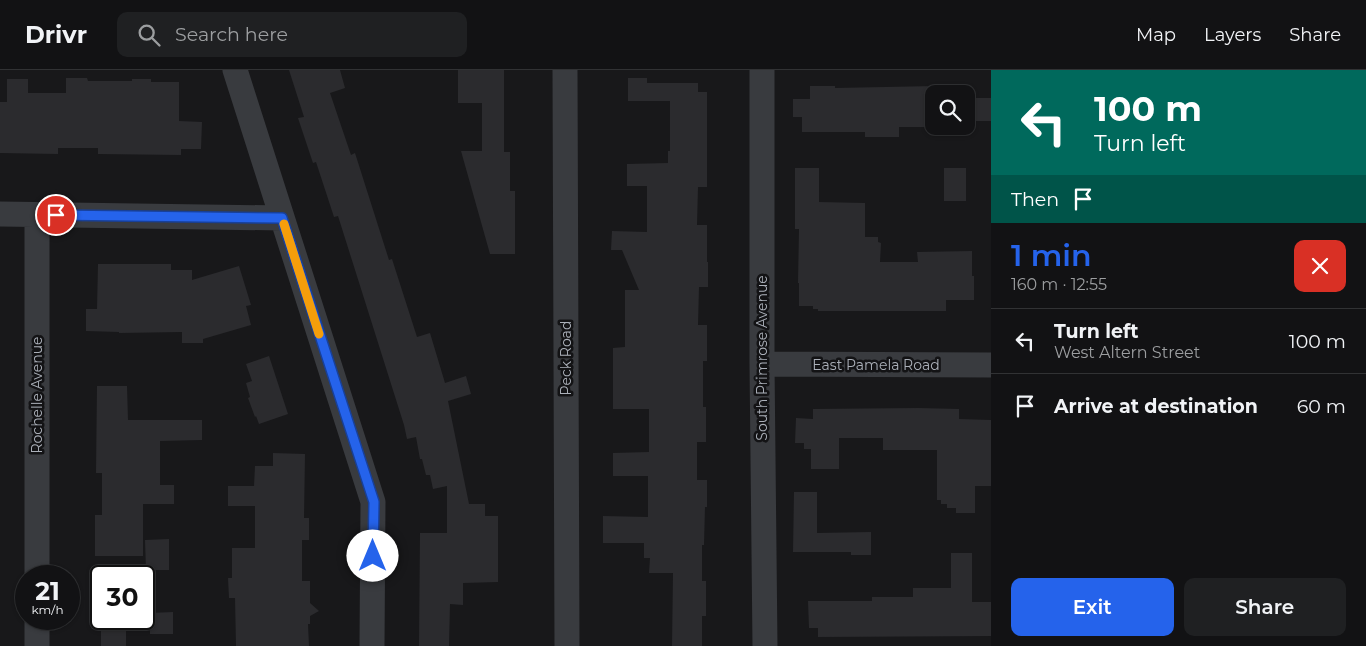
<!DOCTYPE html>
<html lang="en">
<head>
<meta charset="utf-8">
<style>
	:root { --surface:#121214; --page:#1f2022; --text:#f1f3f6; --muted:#9c9ea0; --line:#313234; --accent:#2563eb }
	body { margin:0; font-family:Montserrat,sans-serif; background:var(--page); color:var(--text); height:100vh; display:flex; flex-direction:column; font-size:19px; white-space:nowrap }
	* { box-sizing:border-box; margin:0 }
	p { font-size:16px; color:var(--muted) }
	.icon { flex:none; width:28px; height:28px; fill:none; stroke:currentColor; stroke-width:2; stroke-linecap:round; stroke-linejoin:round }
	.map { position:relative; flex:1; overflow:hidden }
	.details { display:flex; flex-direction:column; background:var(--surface); width:375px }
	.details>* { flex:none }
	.guide { background:#00695c; color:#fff; overflow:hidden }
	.fabs { position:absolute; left:925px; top:15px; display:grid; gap:10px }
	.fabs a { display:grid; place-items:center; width:50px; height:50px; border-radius:10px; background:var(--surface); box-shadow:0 1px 4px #0004,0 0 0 1px var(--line); font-size:25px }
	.speed { position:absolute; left:15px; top:495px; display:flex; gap:10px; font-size:25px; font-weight:700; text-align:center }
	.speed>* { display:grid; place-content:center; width:65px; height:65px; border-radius:50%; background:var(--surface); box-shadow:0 1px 4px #0004,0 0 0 1px var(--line); line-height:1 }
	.speed small { font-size:12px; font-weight:400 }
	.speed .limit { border:2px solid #111; border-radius:8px; background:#fff; color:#111 }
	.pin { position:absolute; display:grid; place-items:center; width:42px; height:42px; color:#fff; margin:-21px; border:2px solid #fff; border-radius:50%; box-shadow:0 1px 5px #0007 }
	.me { position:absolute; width:55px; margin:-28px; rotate:0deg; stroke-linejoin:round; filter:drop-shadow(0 0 4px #0008) }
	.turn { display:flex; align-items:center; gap:18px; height:105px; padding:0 20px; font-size:22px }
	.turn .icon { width:65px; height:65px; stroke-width:2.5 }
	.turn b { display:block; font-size:35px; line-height:42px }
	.then { display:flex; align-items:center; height:48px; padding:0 20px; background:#0003; gap:10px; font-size:19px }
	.round { display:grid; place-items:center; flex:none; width:52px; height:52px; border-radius:10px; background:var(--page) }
	.head { display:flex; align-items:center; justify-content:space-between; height:85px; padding:0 20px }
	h1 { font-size:30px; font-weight:600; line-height:38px; color:var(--accent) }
	.primary-button { display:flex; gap:10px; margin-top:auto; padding:10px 20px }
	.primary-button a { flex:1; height:58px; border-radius:10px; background:var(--accent); color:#fff; font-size:20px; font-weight:600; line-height:58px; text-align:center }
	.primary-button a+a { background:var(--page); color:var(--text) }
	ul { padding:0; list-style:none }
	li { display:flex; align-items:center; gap:15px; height:65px; padding:0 20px; border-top:1px solid var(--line) }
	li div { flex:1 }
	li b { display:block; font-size:19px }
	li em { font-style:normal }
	header { display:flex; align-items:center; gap:30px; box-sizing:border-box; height:70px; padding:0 25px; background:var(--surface); border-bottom:1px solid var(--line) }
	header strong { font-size:24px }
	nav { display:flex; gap:28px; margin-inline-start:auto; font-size:18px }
	.search { width:350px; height:45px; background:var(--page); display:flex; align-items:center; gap:12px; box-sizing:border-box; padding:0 18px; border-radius:10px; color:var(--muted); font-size:19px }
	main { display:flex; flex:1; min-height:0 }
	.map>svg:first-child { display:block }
	.building { fill:#2b2b2e }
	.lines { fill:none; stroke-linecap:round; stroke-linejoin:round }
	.minor { stroke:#393b3f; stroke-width:25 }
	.route-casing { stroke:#184099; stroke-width:12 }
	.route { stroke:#2563eb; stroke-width:9 }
	.slow { stroke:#f59e0b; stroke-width:9 }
	.labels { text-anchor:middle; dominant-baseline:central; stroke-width:5; stroke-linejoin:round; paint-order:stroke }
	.street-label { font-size:14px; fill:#abb0b9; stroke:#131315 }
</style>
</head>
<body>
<header>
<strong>Drivr</strong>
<div class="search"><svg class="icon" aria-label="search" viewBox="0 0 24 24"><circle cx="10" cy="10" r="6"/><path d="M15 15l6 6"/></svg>Search here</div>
<nav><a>Map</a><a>Layers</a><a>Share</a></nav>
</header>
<main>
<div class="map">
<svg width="991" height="576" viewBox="0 0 991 576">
	<rect width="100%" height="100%" fill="#18181a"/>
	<!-- building -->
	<path class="building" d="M289 0H340L345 18 330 23 351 85 355 83 389 190 392 189 417 267 430 263 445 313 466 306 471 324 448 331 469 434H485V446H498V512L463 513V535L450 534 449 576H419L420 463H447V416L433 419 430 405H426L422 389H420L416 367 407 369 404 355 338 146 334 147 316 92 313 93 298 48 304 47Z
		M458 0H504V82H510V121H515V184H490L461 81H482V33H458Z
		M66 8H87L88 11H132V9H151V12H179V51L202 52 201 79H181V85L98 84V78H58V84L0 83V32H7V9H28V23H66Z
		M628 8H647V13H698V22H707V117H698L697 155H707V192H708V217H699L698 255H707V291H703V337H706V372H697V410H707V437H705L704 475H702V511H706V546H702V576H672L673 503H649L650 488H644V473H603V446L648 447V406H613V383L649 382V339H613V278L625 277V220H639L622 180H611L612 161 647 162V116H627V94L668 93V81H670V31H628Z
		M810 16H835V18L935 16V19H953V24H934V56H953V57H899V67H865V62H802V47H793V29H810Z
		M966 28H991V51H966Z
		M795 98H819V132L865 133V167H878V172L881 173 880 192H918L917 182 972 181V206H974V230H946V241H818V239H813V236H799V213H798L799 159H795Z
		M944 98H966V131H944Z
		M98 194H171V200H192V210L239 196 251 235 246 236 251 255 203 269V273H182V262L119 263V262L86 261V239H97Z
		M269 286 288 344 259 354 256 346 255 347 248 328 250 327 246 313 252 311 246 294Z
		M97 316H127L128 350H202V370L160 371V415H174V434H143V486H95V445H102V403H96Z
		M918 338 959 339V349L991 350V416H975V443H956V438H947V434H941V430H937V380H883V368H839V399H811V379H804V373H795L796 348 813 349V339Z
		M273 383 305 384 304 448H309V470H302V511H310V533L319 541 310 546V554H308L309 576H236L235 528H229L228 508H232V478H255V436H228V416H254L255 396H273Z
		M794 422H817V463L871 462V485H851V482H793Z
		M169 469V500H146L145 470Z
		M951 483H972V532H991V566L818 567V558H809L808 531H872V527H913V518H951Z
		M173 542V564H150V543Z
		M101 549H126V576H101Z"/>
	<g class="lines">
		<!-- minor -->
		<path class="minor" d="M235 0 373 432 372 576
			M565 0 567 576
			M762 0V294L765 576
			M0 144 282 148
			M37 145V506
			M762 294 991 295
			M37 549V576"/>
	</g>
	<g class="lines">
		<defs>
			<path id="route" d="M56 145 282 148 374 432 373 486"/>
		</defs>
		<!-- route casing -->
		<use href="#route" class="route-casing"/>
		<!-- route -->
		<use href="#route" class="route"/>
		<!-- slow -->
		<path class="slow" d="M284 154 319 264"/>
	</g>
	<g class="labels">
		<!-- street labels -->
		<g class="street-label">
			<text transform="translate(566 288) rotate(-90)">Peck Road</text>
			<text transform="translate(762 288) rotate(-90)">South Primrose Avenue</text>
			<text x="876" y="295">East Pamela Road</text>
			<text transform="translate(37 325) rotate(-90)">Rochelle Avenue</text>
		</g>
	</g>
</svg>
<div class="fabs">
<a><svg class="icon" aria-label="search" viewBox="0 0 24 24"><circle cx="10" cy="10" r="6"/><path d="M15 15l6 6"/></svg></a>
</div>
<div class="speed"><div>21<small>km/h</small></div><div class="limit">30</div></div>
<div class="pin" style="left:56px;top:145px;background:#d93025"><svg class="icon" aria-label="arrive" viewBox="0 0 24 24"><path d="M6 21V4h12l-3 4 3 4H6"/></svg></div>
<svg class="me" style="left:373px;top:486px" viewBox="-20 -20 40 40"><circle r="19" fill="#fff"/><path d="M0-13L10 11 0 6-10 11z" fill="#2563eb"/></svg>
</div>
<section class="details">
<div class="guide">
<div class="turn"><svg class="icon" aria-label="left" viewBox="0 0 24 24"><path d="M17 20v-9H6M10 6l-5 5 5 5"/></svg><div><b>100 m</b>Turn left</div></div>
<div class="then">Then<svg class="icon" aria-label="arrive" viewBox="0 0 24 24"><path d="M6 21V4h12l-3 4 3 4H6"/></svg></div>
</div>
<div class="head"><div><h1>1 min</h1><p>160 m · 12:55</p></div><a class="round" style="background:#d93025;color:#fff"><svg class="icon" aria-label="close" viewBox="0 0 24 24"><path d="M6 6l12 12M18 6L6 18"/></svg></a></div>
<ul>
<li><svg class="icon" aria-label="left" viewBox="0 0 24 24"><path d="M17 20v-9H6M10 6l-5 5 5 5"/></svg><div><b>Turn left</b><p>West Altern Street</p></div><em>100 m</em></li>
<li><svg class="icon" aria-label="arrive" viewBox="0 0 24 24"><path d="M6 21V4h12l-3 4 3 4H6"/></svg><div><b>Arrive at destination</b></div><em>60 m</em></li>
</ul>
<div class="primary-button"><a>Exit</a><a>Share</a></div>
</section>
</main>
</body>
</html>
